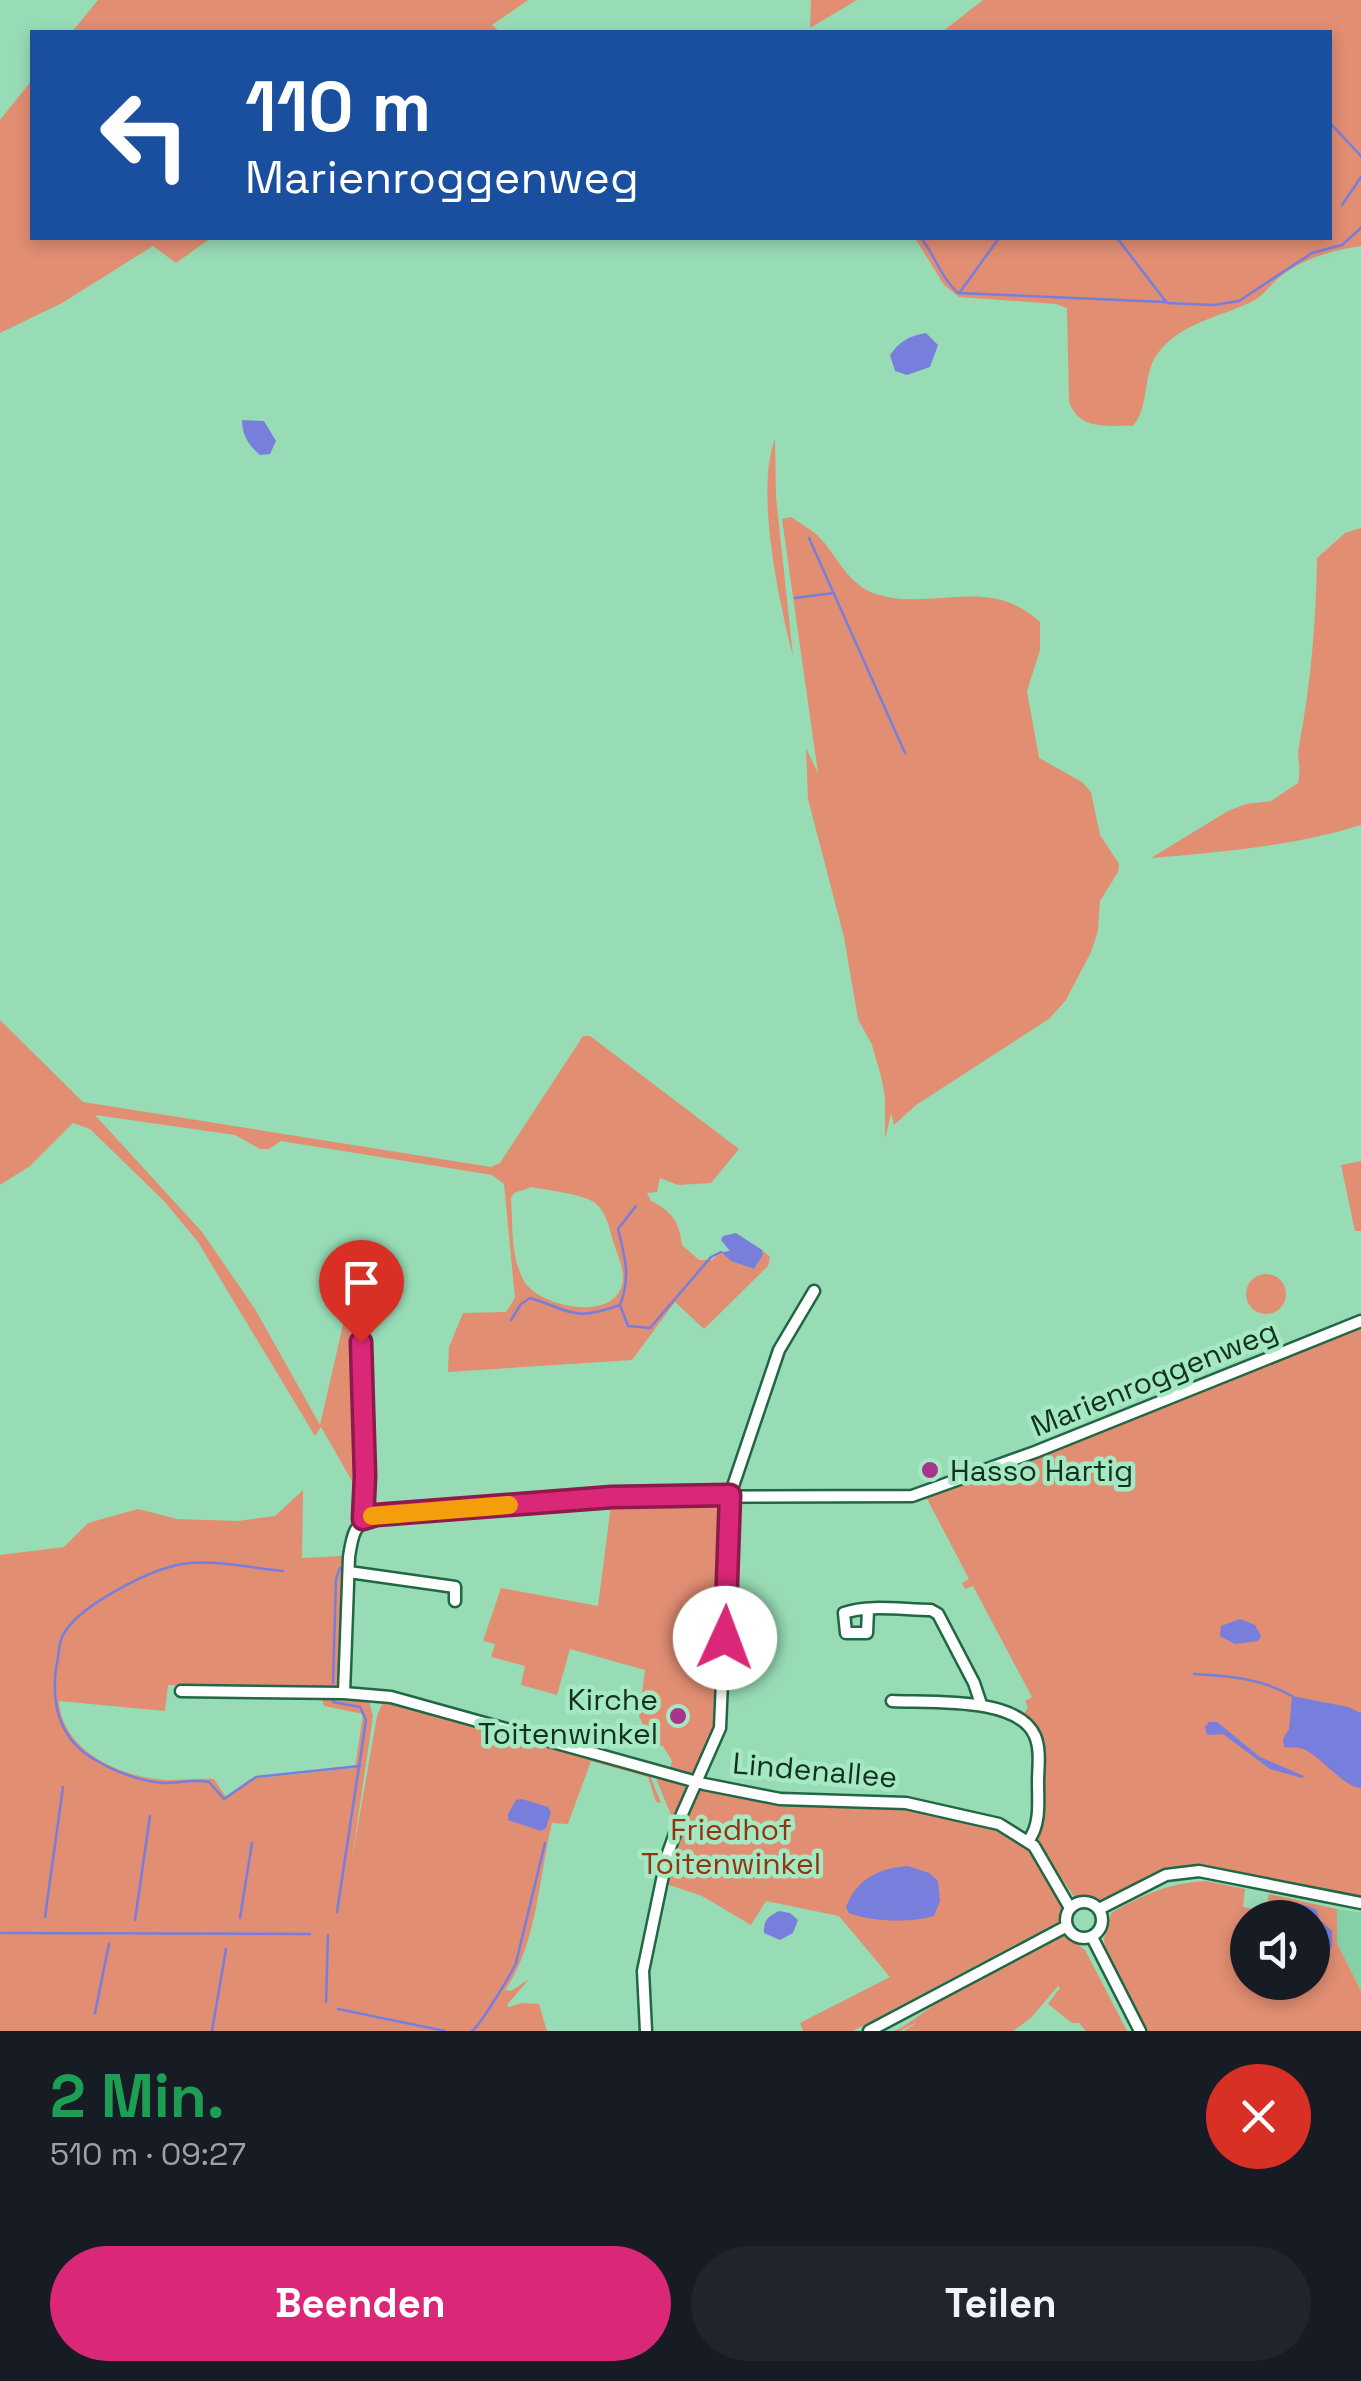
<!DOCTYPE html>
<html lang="de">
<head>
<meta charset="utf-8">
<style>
	:root { --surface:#171b24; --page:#20242c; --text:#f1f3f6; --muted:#9ea1a6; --accent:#db2777 }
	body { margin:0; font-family:"Space Grotesk",sans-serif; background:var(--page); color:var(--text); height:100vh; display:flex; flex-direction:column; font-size:38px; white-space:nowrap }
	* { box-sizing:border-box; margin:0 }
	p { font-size:32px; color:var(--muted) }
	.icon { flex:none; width:55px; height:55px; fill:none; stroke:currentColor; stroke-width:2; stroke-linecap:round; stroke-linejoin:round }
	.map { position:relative; height:2031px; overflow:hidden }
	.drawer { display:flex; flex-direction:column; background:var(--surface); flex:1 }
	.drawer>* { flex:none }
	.guide { position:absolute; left:30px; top:30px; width:1302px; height:210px; border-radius:0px; box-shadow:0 5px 15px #0003; background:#1a4fa0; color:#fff; overflow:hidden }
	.tools { position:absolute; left:1230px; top:1900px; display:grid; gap:20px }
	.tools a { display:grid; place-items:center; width:100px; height:100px; border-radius:50%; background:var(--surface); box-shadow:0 5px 15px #0003; font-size:50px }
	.pin { position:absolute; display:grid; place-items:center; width:85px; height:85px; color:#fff; margin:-102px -42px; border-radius:50% 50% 50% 0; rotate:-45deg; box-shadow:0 0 10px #0007 }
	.pin .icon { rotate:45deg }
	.me { position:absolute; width:110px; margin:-55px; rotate:2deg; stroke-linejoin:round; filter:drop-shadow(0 0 8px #0008) }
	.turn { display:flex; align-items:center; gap:35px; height:210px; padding:0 50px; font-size:45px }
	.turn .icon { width:130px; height:130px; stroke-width:2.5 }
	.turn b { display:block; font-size:70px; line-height:85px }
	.round { display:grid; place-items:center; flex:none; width:105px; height:105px; border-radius:52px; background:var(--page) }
	.overview { display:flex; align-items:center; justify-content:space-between; height:170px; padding:0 50px }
	h1 { font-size:60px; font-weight:800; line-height:75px; color:#1e9e55 }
	.action { display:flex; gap:20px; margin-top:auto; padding:20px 50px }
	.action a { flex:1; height:115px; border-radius:60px; background:var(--accent); color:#fff; font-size:40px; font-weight:800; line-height:115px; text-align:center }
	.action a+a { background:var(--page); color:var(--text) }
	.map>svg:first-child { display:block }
	.built { fill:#85d0a6 }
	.green { fill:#e18e73; fill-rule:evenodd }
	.water { fill:#787edb }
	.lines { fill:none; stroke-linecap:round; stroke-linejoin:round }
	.stream { stroke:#787edb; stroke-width:2.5 }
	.minor-casing { stroke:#216745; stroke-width:15 }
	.minor { stroke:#fff; stroke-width:10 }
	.route-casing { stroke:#8e194d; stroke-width:25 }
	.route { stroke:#db2777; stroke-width:18 }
	.slow { stroke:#f59e0b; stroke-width:18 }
	.poi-dot { fill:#a8348d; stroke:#a4e9c2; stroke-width:4 }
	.labels { text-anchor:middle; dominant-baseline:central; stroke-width:9; stroke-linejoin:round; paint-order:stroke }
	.street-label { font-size:30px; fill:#143021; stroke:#a4e9c2 }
	.poi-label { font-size:30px; fill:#143021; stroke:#a4e9c2; text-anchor:start }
	.park-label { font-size:30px; fill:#933512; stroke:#a4e9c2 }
</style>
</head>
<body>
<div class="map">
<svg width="1361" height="2031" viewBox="0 0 1361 2031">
	<rect width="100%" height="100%" fill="#98dcb5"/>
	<!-- built -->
	<path class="built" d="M1337 1909 1361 1913V1991L1337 1943Z"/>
	<!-- green -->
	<path class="green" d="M98 0H528L492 25 500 32H72Z
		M811 0H857L810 28Z
		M983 0H1361V246C1332 250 1305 258 1281 276 1271 283 1266 294 1253 301 1221 317 1180 323 1158 353 1142 374 1150 406 1133 426 1107 425 1080 431 1069 402L1067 308 1056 304 959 297 944 285 915 238H1330V32H942Z
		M32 80V238H211L176 263 153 246 62 303 0 333V120Z
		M775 439 776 497 793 656C779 602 755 491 775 439Z
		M791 517C801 524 814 531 822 540 839 560 849 585 876 594 930 612 989 574 1040 622V650L1027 691 1039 758 1082 782 1091 792 1100 835 1119 864 1118 872 1100 901 1098 931 1091 952 1066 1000 1049 1019 916 1105 894 1125 891 1113 885 1139V1097L881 1076 872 1045 858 1019 844 937 808 799 806 748 818 773 782 519Z
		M1361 528V825C1293 846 1222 852 1151 858L1228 811 1246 804 1271 801 1298 783C1302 766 1296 758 1299 746 1311 683 1316 622 1317 558L1345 533Z
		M0 1020 83 1102 491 1167 500 1163 583 1036H590L739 1149 711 1183 678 1185 660 1178 657 1192 647 1193 651 1201C673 1212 679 1222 682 1245L699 1260H712L721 1252 731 1261 754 1269 763 1255 762 1250 770 1257 768 1266 704 1329 675 1302 632 1360 448 1372 449 1347 463 1313 506 1312 515 1298 504 1184 492 1175 281 1141 269 1149H260L235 1135 95 1115 202 1232 255 1309 320 1425 346 1312 360 1288 361 1335 357 1336 356 1381 362 1382 360 1495 321 1427 315 1436 198 1242 164 1201 90 1129 73 1123 30 1166 0 1185ZM532 1187C550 1191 576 1193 592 1201 606 1209 609 1227 613 1241 617 1254 626 1271 622 1285 612 1323 538 1306 524 1281 510 1256 513 1225 511 1198L514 1193Z
		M1361 1161V1231H1355L1341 1165Z
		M1246 1294a20 20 0 1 1 40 0a20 20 0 1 1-40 0Z
		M1361 1326V1898L1198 1867 1155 1875 1097 1903 1075 1898 1039 1846 1031 1839 1039 1746 1021 1719 1028 1707 1025 1701 1032 1697 973 1586 965 1589 962 1583 969 1579 924 1493Z
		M303 1490 302 1558 341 1556 346 1565 341 1690 168 1685 165 1711 59 1701C62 1751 120 1777 166 1780 182 1780 198 1778 214 1779L226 1797 250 1779 355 1768 363 1714 324 1706 322 1699 368 1698 373 1716 352 1859 377 1716 384 1700 649 1773 661 1803 656 1802 648 1777 591 1761 568 1824 552 1823C539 1876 537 1945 505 1990L511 1991 529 1979 507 2005 509 2007 521 2003 539 2004 547 2031H0V1555L64 1547 88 1523 138 1509 177 1519 238 1521 275 1516Z
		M730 1495 722 1712 696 1783 669 1776 672 1761 663 1746 652 1744 639 1716 645 1670 570 1649 557 1695 521 1685 525 1666 491 1657 495 1644 483 1641 501 1588 598 1606 612 1497Z
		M654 1774 686 1786 674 1822Z
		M702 1788 780 1799 874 1801 999 1824 1028 1841 1067 1901 1062 1905 1060 1921 853 2031H803L800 2023 890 1977 839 1916 766 1901 751 1925 702 1896 664 1883 675 1837 695 1791Z
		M1206 1881 1245 1889 1243 1907 1265 1911 1269 1894 1337 1909V1943L1361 1991V2031H1146L1105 1949 1104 1939 1111 1913C1143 1895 1168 1883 1206 1881ZM1248 1918H1312V1982H1248Z
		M1066 1935 1085 1950 1127 2031H1086L1079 2023H1072L1048 2004 1060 1988 1058 1986 1031 2018 1013 2031H904L917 2022 900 2031H893C902 2030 926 2009 941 2001 981 1976 1024 1956 1066 1935Z"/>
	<!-- water -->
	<path class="water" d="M926 333 938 345 930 367 907 375 895 371 890 355C900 341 909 336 926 333Z
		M242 420 264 421 276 441 270 454 260 455C249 446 242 435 242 420Z
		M736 1233 762 1250 763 1255 754 1269 731 1261 721 1252 730 1251 721 1240 723 1236Z
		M1240 1619 1255 1625 1261 1636 1258 1641 1235 1644 1220 1636 1221 1626Z
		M1292 1696 1348 1707 1361 1713V1788C1342 1787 1318 1752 1300 1748 1295 1747 1289 1748 1284 1747L1283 1739 1289 1729Z
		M1209 1722H1217L1260 1757 1304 1776 1302 1778 1270 1769 1223 1734 1207 1735 1205 1727Z
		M522 1799 548 1807 551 1812 546 1828 541 1831 508 1820V1814L516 1800Z
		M908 1866 929 1873 938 1881 940 1901 934 1916C910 1923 872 1922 849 1913L846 1907C857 1878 880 1868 908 1866Z
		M1301 1904 1316 1909 1320 1920 1332 1931V1947L1325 1955 1313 1958 1312 1918 1285 1917 1294 1907Z
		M779 1911 790 1913 798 1920 793 1933 780 1940 764 1933C764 1920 767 1917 779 1911Z"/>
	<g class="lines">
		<!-- stream -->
		<path class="stream" d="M1330 123 1361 156
			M1342 205 1361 177
			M921 238C935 255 941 278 958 293L1165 302
			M986 238 987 239
			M1117 238 1167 303 1213 305 1239 301 1312 253 1342 245 1361 228
			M960 292 999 238
			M809 538 905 753
			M795 598 834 593
			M620 1305C631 1278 625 1256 618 1229L636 1206
			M511 1320 521 1304 530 1298C573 1311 572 1322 620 1305L628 1326 650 1328 711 1257 721 1252
			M283 1571C250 1568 210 1558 177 1565 146 1572 84 1604 66 1630 60 1638 59 1648 58 1658 49 1701 58 1741 99 1762 116 1772 143 1782 164 1783 179 1783 194 1779 209 1782L224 1799 256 1777 360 1766
			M1194 1674C1229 1676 1260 1678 1292 1696
			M333 1683 336 1579 340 1568
			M333 1699V1702L360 1707 366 1720 337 1912
			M45 1917 63 1787
			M240 1918 252 1843
			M135 1920 150 1816
			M0 1933 310 1934
			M326 2002 328 1935
			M338 2009 445 2031
			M95 2013 109 1944
			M212 2031 226 1949
			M472 2031C480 2026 511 1974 516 1963L545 1843"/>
		<defs>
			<path id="minor" d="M361 1342 365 1477 363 1519
				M349 1572 455 1587V1601
				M868 1610 867 1633H846L844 1613C868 1604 904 1610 931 1610L938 1614 974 1683 981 1704
				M181 1691 344 1693 391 1697 704 1784 780 1799 906 1803 999 1824 1034 1846 1070 1908
				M344 1693 349 1557C352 1536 354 1522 376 1515L612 1497 912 1496 1035 1452 1361 1321
				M892 1701C929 1703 1018 1696 1035 1736 1041 1750 1038 1768 1038 1782 1038 1802 1041 1825 1028 1841
				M1066 1920a18 18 0 1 1 36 0a18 18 0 1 1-36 0Z
				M1099 1909 1166 1875 1199 1871 1361 1903
				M1092 1937 1140 2031
				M646 2031 643 1971 667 1856 682 1814 720 1728 730 1495 779 1350 814 1291
				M869 2031 1067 1926"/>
		</defs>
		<!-- minor casing -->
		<use href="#minor" class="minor-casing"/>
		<!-- minor -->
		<use href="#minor" class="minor"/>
	</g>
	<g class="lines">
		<defs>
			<path id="route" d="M361 1342 365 1476 363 1519 376 1515 612 1497 730 1495 725 1638"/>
		</defs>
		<!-- route casing -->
		<use href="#route" class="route-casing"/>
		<!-- route -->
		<use href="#route" class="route"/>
		<!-- slow -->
		<path class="slow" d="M372 1516 509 1505"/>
	</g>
	<!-- markers -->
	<g class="poi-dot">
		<circle cx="930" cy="1470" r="10"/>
		<circle cx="678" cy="1716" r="10"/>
	</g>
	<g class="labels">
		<!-- street labels -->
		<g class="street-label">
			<text transform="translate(1154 1378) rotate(-22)">Marienroggenweg</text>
			<text transform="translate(815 1770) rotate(5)">Lindenallee</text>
		</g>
		<!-- poi labels -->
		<g class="poi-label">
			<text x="950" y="1470">Hasso Hartig</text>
			<text x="658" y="1699" text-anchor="end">Kirche<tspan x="658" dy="34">Toitenwinkel</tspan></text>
		</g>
		<!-- park labels -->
		<g class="park-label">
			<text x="731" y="1829">Friedhof<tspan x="731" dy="34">Toitenwinkel</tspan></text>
		</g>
	</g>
</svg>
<div class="tools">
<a><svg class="icon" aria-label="sound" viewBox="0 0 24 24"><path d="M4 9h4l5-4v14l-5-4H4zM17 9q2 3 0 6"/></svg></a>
</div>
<div class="pin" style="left:361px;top:1342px;background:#d93025"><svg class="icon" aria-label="arrive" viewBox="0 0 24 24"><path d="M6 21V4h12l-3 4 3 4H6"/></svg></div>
<svg class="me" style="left:725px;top:1638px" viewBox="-20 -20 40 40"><circle r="19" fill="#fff"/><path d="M0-13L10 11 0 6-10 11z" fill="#db2777"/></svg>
<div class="guide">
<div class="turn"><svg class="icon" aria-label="left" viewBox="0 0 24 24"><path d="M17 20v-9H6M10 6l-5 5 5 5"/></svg><div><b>110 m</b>Marienroggenweg</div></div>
</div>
</div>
<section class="drawer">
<div class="overview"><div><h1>2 Min.</h1><p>510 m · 09:27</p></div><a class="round" style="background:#d93025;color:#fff"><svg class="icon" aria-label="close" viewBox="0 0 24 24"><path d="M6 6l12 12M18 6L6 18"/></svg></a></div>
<div class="action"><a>Beenden</a><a>Teilen</a></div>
</section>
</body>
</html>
